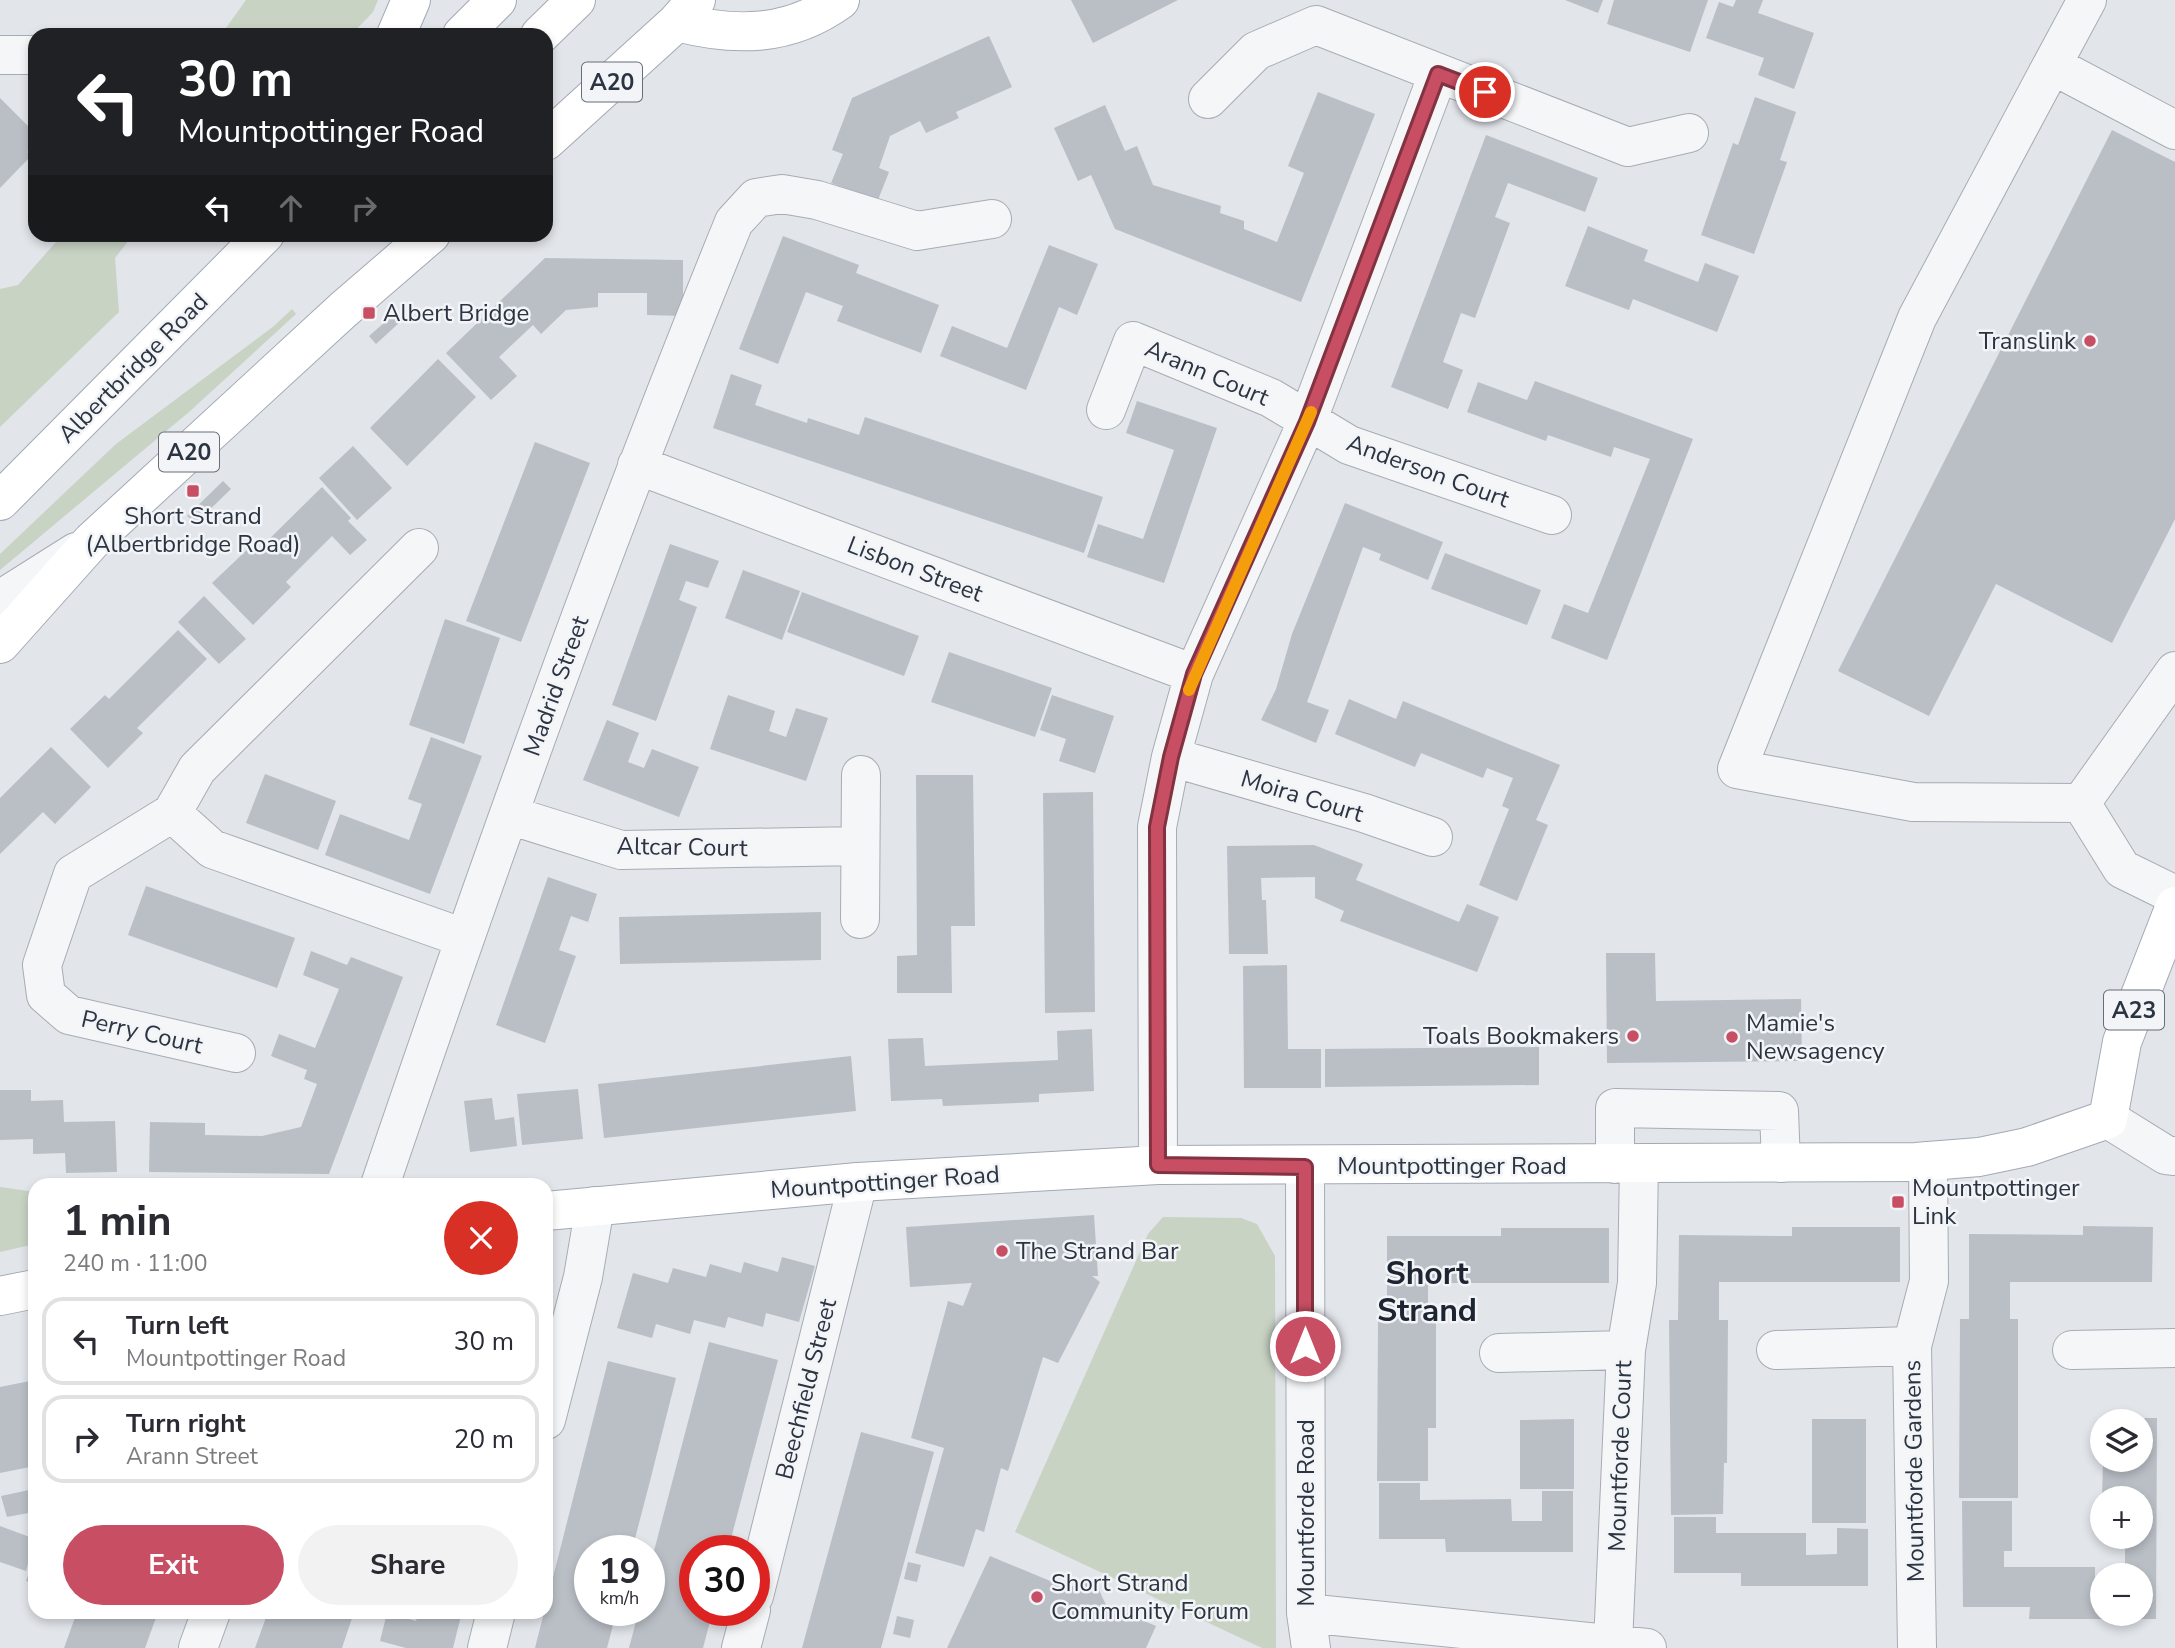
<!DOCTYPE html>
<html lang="en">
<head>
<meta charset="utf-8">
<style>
	:root { --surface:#fff; --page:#f2f2f3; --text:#2b2b33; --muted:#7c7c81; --line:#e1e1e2; --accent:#c84e64 }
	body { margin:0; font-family:"Nunito Sans",sans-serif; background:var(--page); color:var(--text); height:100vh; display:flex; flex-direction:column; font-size:26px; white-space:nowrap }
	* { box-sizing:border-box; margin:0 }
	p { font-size:23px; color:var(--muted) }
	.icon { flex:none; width:38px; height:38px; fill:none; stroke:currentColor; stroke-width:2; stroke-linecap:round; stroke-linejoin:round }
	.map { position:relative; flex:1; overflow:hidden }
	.details { position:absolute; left:28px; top:1178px; width:525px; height:441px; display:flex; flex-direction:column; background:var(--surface); border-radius:21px; box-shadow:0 4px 10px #0003 }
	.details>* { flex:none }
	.banner { position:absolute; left:28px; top:28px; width:525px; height:214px; border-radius:21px; box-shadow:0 4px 10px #0003; background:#202124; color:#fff; overflow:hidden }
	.tools { position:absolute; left:2090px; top:1409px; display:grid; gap:14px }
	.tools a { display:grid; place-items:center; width:63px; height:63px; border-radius:50%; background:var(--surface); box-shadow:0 4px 10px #0003; font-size:35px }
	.speed { position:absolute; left:574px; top:1535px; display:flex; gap:14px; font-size:35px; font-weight:700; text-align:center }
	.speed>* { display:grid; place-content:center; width:91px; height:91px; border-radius:50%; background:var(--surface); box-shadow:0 4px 10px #0003; line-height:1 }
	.speed small { font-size:18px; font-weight:400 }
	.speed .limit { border:10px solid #d22; background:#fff; color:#111 }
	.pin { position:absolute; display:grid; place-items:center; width:60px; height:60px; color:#fff; margin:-30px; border:4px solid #fff; border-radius:50%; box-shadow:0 2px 7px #0007 }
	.me { position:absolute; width:77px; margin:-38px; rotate:0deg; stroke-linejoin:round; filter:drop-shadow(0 0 5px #0008) }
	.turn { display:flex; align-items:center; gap:24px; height:147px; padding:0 35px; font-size:32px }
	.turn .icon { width:91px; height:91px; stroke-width:2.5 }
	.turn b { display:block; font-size:49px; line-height:60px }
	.lanes { display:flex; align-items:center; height:66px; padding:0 35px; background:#0003; justify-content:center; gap:35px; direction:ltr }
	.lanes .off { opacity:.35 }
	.round { display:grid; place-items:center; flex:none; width:74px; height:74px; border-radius:37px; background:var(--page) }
	.headline { display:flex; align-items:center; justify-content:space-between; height:119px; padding:0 35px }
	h1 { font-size:42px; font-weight:700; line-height:52px }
	.action { display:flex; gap:14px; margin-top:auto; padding:14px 35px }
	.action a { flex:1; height:80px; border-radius:42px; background:var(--accent); color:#fff; font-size:28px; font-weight:700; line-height:80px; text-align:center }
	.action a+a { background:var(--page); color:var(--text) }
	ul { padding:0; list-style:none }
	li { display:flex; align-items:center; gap:21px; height:88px; margin:0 14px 10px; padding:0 21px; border:4px solid var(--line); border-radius:21px }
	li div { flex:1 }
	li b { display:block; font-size:26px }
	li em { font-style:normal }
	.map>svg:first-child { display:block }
	.green { fill:#c8d3c4 }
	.building { fill:#babfc6 }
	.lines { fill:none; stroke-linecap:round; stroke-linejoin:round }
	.minor-casing { stroke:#a7acb4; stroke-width:40 }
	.major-casing { stroke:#a2aab5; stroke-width:40 }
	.minor { stroke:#f5f6f8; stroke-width:38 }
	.major { stroke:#fff; stroke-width:38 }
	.route-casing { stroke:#823341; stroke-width:18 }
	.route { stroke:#c84e64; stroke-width:12 }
	.slow { stroke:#f59e0b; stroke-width:12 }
	.poi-dot { fill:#c84e64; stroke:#f2f4f7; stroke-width:2.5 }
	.labels { text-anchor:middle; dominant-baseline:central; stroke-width:5; stroke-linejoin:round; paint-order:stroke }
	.shield { fill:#f2f4f7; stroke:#676e78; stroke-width:2 }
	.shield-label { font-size:23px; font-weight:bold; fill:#2b3441 }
	.poi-label { font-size:24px; fill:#2b3441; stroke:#f2f4f7; text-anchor:start }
	.street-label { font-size:24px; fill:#2b3441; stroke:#f2f4f7 }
	.district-label { font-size:32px; font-weight:bold; fill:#1d2532; stroke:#f2f4f7 }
</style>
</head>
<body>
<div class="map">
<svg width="2175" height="1648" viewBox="0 0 2175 1648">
	<rect width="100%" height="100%" fill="#e2e5ea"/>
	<!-- green -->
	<path class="green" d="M246 0H378L373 12 351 35H221Z
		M63 234 133 235 115 258 119 312 0 427V289L18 285Z
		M292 309 296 314 189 412 0 570V554L116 444 274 326Z
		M0 1187 35 1192V1244L0 1252Z
		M1163 1217 1241 1218 1257 1224 1275 1256 1276 1648H1262L1015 1532 1148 1234Z"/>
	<!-- building -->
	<path class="building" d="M1071 0H1178L1093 43Z
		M1565 0H1603L1598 13Z
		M1614 0H1708L1690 52 1607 24Z
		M1736 0H1763L1758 13 1814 33 1794 89 1758 75 1764 58 1706 38 1719 2 1733 7Z
		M989 36 1012 87 956 112 959 118 926 133 920 121 890 136 879 168 889 172 878 200 831 183 843 154 832 150 852 98Z
		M1318 92 1375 114 1301 302 1115 229 1091 175 1078 181 1054 128 1105 105 1125 151 1137 146 1153 185 1221 206 1220 213 1244 221V229L1277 242 1304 173 1288 166Z
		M1755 97 1796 112 1780 160 1787 162 1754 254 1701 235 1733 143 1738 145Z
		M0 98 35 133V145L27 152 31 156 0 188Z
		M2112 130 2175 162V519L2112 643 1996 584 1929 716 1838 671Z
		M1486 135 1598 178 1585 212 1508 183 1495 217 1510 223 1475 318 1461 313 1443 362 1463 370 1448 409 1391 387Z
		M1588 226 1648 250 1644 261 1698 282 1705 263 1739 276 1717 332 1633 299 1629 310 1565 286Z
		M783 236 859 265 856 273 939 305 921 353 837 321 843 306 806 292 778 364 739 349Z
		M1049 245 1098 264 1077 315 1059 307 1026 390 940 356 952 326 1007 348Z
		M545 258 683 260V316L647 315V293H598V307L566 310 541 334 533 325 499 357 517 376 491 400 446 353Z
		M392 316 399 323 376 344 369 336Z
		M438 359 476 397 407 466 370 428Z
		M731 374 762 385 755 405 807 423 808 418 859 435 865 417 1103 497 1084 553 713 428Z
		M1535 381 1693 439 1607 660 1551 638 1564 604 1588 613 1650 459 1614 447 1611 457 1548 435 1546 441 1467 412 1478 382 1527 400Z
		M1137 401 1217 428 1164 583 1087 557 1098 524 1143 539 1174 450 1126 433Z
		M535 442 590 463 521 642 466 621Z
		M353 446 392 488 357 520 319 478Z
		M223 481 231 489 196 523 187 516Z
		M322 487 351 518 348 521 367 540 350 555 332 536 286 582 291 587 253 625 212 583 251 546 256 552Z
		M1345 503 1443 542 1428 580 1379 560 1381 554 1363 547 1307 702 1329 710 1316 743 1261 720 1276 689 1292 634Z
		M670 544 719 561 708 588 686 581 679 600 697 607 656 721 612 705Z
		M1445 553 1541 590 1527 625 1431 589Z
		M743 570 800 591 782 640 725 618Z
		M802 592 919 636 904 676 787 632Z
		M204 596 246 639 219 664 178 622Z
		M445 619 500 638 464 744 409 725Z
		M178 630 207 659 137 728 143 733 108 768 70 729 105 695 109 699Z
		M949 652 1052 688 1035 737 931 702Z
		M728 695 775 711 769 731 786 737 796 708 828 718 806 781 710 749Z
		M1052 695 1114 716 1095 773 1059 761 1066 739 1040 730Z
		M1349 699 1396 719 1403 701 1560 765 1536 820 1548 825 1517 901 1479 885 1509 809 1502 806 1513 778 1487 768 1483 778 1421 753 1415 767 1335 734Z
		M607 720 639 733 628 762 644 768 652 749 699 767 679 817 583 780Z
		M431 737 482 756 430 894 325 855 340 814 409 840 422 804 408 799Z
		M51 747 91 787 55 824 43 812 0 854V798Z
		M265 774 336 801 318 850 246 823Z
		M916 775H973L975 926H951L952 993H897V956L917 955Z
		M1093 792 1095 1012 1045 1013 1043 793Z
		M1314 845 1363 864 1356 880 1459 922 1467 904 1499 917 1477 972 1340 921 1344 911 1315 898V877L1261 878 1262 900H1266L1268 954H1229L1227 846Z
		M548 877 597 894 588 922 571 916 559 950 576 956 545 1043 496 1025Z
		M146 886 295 938 277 988 128 935Z
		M821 912V960L620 964 619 917Z
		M311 951 347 965 351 957 403 977 329 1174 149 1172 150 1122 205 1123V1135L262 1136 301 1127 317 1084 304 1079 307 1070 271 1056 279 1034 315 1048 339 989 303 975Z
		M1606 953H1655L1656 1001 1801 999 1802 1061 1607 1063Z
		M1287 965 1288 1049H1321V1088H1244L1243 966Z
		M1092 1029 1094 1091 1039 1094V1102L943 1106 942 1099 891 1101 888 1039 923 1038 925 1066 1058 1060 1057 1031Z
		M1539 1047V1085L1325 1087V1049Z
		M851 1056 856 1111 604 1138 598 1084Z
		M578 1089 583 1139 522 1145 517 1094Z
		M0 1090H31V1101L63 1100 64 1122 115 1121 117 1172 66 1173 65 1153 33 1154V1139L0 1140Z
		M492 1098 495 1120 514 1117 517 1146 470 1152 464 1101Z
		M1094 1215 1098 1276H1092L1100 1282 1058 1363 1043 1357 1008 1471 1001 1468 984 1532 976 1529 964 1567 915 1553 944 1448 911 1438 948 1301 963 1306 972 1283 910 1287 906 1227Z
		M2083 1226 2153 1227 2152 1282H2010V1319H2018V1498H1959L1960 1319H1969V1234L2083 1235Z
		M1792 1227H1900V1282H1719V1320H1728L1727 1463H1724L1723 1514 1671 1515 1669 1320H1678L1679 1235 1792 1236Z
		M1501 1228H1609V1283H1428V1321H1436V1428H1428V1481H1377L1378 1321H1387V1236H1501Z
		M782 1257 815 1266 799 1322 766 1313 763 1327 728 1317 725 1328 694 1320 690 1334 656 1324 652 1338 617 1328 633 1273 668 1283 673 1268 706 1277 710 1264 741 1273 744 1262 778 1272Z
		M709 1342 778 1360 728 1550H695V1610H713L703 1648H629L639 1610H649V1570Z
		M608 1361 676 1378 649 1485 632 1550H590V1610H617L607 1648H535Z
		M35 1380V1466L0 1473V1387Z
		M2102 1418H2157L2156 1619H2029L2030 1607H1963L1962 1501H2012V1551H2004V1567H2095V1589H2102V1614H2140V1575H2125V1536H2140V1498H2102L2103 1460H2140V1421H2102Z
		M1574 1419V1489H1520V1420Z
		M1812 1419H1866V1523H1812Z
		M861 1432 934 1452 881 1648H802Z
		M1379 1483H1420V1500L1511 1499 1512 1521H1542V1491H1573V1552H1446L1445 1539H1379Z
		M29 1490 34 1512 7 1517 1 1496Z
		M1674 1517H1716V1533H1806V1555L1837 1554V1528L1868 1529V1586H1741V1573H1674Z
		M0 1526 35 1539 26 1571 0 1562Z
		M990 1556 1067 1588 1094 1579 1106 1605 1156 1626 1146 1648H947Z
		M35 1557V1584L26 1581Z
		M908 1562 921 1565 917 1582 904 1579Z
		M77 1612H158L145 1648H64Z
		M268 1612H334L352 1618 342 1648H255Z
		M418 1612H462L453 1648H406L380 1641 387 1613 416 1621Z
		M897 1616 914 1620 910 1638 893 1634Z"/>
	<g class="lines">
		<defs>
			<path id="minor" d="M0 55H35
				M2052 65 2087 0
				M1208 99 1256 51 1316 25 1628 147 1689 133
				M1106 410 1133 341 1271 398 1349 445 1552 515
				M637 465 1194 674
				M0 600 76 552
				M1171 757 1364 813 1433 837
				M2081 803 1913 802 1737 769 1917 318 2052 65 2175 130
				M2081 803 2175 671
				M2081 803 2122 869 2175 895
				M172 813 212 849 464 938
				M509 815 621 850 859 846
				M860 919 861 775
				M236 1053 69 1015 46 995 42 965 73 874 172 813 197 769 419 548
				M2108 1119 2166 1155 2175 1156
				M1615 1164V1108L1779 1111 1781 1163
				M1158 1165 1157 827 1171 757 1194 674 1307 422 1438 74
				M1305 1167 1306 1613 1311 1648
				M380 1185C490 861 605 538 734 222L756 198 782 194 817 200 917 231 992 219
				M1912 1346 1929 1281 1928 1161
				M1626 1350 1637 1283 1639 1164
				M1776 1350 1912 1346 1917 1648
				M2072 1350 2175 1348
				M1499 1353 1626 1350 1613 1644
				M546 1420 583 1277 595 1206
				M754 1596 858 1182
				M1306 1613 1647 1648
				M198 1648 211 1612
				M487 1648 496 1612
				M741 1648 751 1610"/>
			<path id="major" d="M677 22C735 37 789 37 840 0
				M396 35 411 0
				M462 35 497 0
				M540 35 576 0
				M546 141 677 22 696 0
				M0 501 265 234
				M0 644 92 541 343 310 431 234
				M546 1211 858 1182 1158 1165 1916 1162 1979 1157 2027 1147 2108 1119 2122 1042 2175 906
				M0 1296 35 1289"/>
		</defs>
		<!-- minor casing -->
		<use href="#minor" class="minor-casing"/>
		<!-- major casing -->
		<use href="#major" class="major-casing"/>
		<!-- minor -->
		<use href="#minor" class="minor"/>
		<!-- major -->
		<use href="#major" class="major"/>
	</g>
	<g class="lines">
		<defs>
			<path id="route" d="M1305 1346V1167L1158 1165 1157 827 1171 757 1194 674 1307 422 1438 74 1485 92"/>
		</defs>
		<!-- route casing -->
		<use href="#route" class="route-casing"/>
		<!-- route -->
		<use href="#route" class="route"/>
		<!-- slow -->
		<path class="slow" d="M1189 690 1311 412"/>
	</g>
	<!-- markers -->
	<g class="poi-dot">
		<rect x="362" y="306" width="14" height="14" rx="3.5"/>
		<circle cx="2090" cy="341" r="7"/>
		<rect x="186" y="484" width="14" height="14" rx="3.5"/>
		<circle cx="1633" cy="1036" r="7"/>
		<circle cx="1732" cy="1037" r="7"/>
		<rect x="1891" y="1195" width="14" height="14" rx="3.5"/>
		<circle cx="1002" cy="1251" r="7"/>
		<circle cx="1037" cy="1597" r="7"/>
	</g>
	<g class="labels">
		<!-- shield labels -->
		<g class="shield">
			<rect x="582" y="62.5" width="60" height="39" rx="5"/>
			<rect x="159" y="432.5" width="60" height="39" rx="5"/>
			<rect x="2104" y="990.5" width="60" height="39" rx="5"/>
		</g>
		<g class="shield-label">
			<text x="612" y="82">A20</text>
			<text x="189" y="452">A20</text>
			<text x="2134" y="1010">A23</text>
		</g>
		<!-- poi labels -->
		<g class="poi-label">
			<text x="383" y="313">Albert Bridge</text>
			<text x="2076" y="341" text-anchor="end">Translink</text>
			<text x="193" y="516" text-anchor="middle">Short Strand<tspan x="193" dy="28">(Albertbridge Road)</tspan></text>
			<text x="1746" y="1023">Mamie's<tspan x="1746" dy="28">Newsagency</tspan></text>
			<text x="1619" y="1036" text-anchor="end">Toals Bookmakers</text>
			<text x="1912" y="1188">Mountpottinger<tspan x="1912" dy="28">Link</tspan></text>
			<text x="1016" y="1251">The Strand Bar</text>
			<text x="1051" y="1583">Short Strand<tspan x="1051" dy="28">Community Forum</tspan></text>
		</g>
		<!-- street labels -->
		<g class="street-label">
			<text transform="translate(133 368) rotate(-45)">Albertbridge Road</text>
			<text transform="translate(1207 373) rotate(23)">Arann Court</text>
			<text transform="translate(1428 471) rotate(20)">Anderson Court</text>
			<text transform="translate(915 569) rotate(21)">Lisbon Street</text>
			<text transform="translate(556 686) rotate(-70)">Madrid Street</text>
			<text transform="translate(1302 796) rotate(17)">Moira Court</text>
			<text transform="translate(682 847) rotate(1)">Altcar Court</text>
			<text transform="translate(142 1032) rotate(13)">Perry Court</text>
			<text x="1452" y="1166">Mountpottinger Road</text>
			<text transform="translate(885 1182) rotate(-4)">Mountpottinger Road</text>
			<text transform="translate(806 1389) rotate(-76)">Beechfield Street</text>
			<text transform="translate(1620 1456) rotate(-88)">Mountforde Court</text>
			<text transform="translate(1914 1471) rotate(-91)">Mountforde Gardens</text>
			<text transform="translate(1306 1513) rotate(-90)">Mountforde Road</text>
		</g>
		<!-- district labels -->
		<g class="district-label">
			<text x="1427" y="1273">Short<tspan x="1427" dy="37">Strand</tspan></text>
		</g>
	</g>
</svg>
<div class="tools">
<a><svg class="icon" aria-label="layers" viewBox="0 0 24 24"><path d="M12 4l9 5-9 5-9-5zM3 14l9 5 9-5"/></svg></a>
<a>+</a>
<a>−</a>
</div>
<div class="speed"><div>19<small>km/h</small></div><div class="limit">30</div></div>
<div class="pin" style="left:1485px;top:92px;background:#d93025"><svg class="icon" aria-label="arrive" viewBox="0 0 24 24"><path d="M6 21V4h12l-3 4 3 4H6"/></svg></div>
<svg class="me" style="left:1305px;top:1346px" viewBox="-20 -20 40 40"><circle r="17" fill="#c84e64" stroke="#fff" stroke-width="3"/><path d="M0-11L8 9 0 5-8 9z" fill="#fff"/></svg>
<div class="banner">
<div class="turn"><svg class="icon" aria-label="left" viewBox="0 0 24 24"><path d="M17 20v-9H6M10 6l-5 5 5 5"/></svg><div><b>30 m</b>Mountpottinger Road</div></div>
<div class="lanes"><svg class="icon" aria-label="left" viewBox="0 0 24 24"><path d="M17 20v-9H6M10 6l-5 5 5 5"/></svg><svg class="icon off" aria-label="ahead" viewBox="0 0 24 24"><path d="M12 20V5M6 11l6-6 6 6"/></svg><svg class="icon off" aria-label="right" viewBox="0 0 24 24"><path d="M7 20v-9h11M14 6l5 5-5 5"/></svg></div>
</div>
<section class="details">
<div class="headline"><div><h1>1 min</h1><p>240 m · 11:00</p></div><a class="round" style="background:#d93025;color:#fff"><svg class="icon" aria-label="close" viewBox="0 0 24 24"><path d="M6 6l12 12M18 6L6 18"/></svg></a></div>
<ul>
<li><svg class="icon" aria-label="left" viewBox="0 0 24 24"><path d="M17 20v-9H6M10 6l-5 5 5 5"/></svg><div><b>Turn left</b><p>Mountpottinger Road</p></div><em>30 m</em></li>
<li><svg class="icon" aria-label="right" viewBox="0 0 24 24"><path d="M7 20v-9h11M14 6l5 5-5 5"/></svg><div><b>Turn right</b><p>Arann Street</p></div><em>20 m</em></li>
</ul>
<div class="action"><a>Exit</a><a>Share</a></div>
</section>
</div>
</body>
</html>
